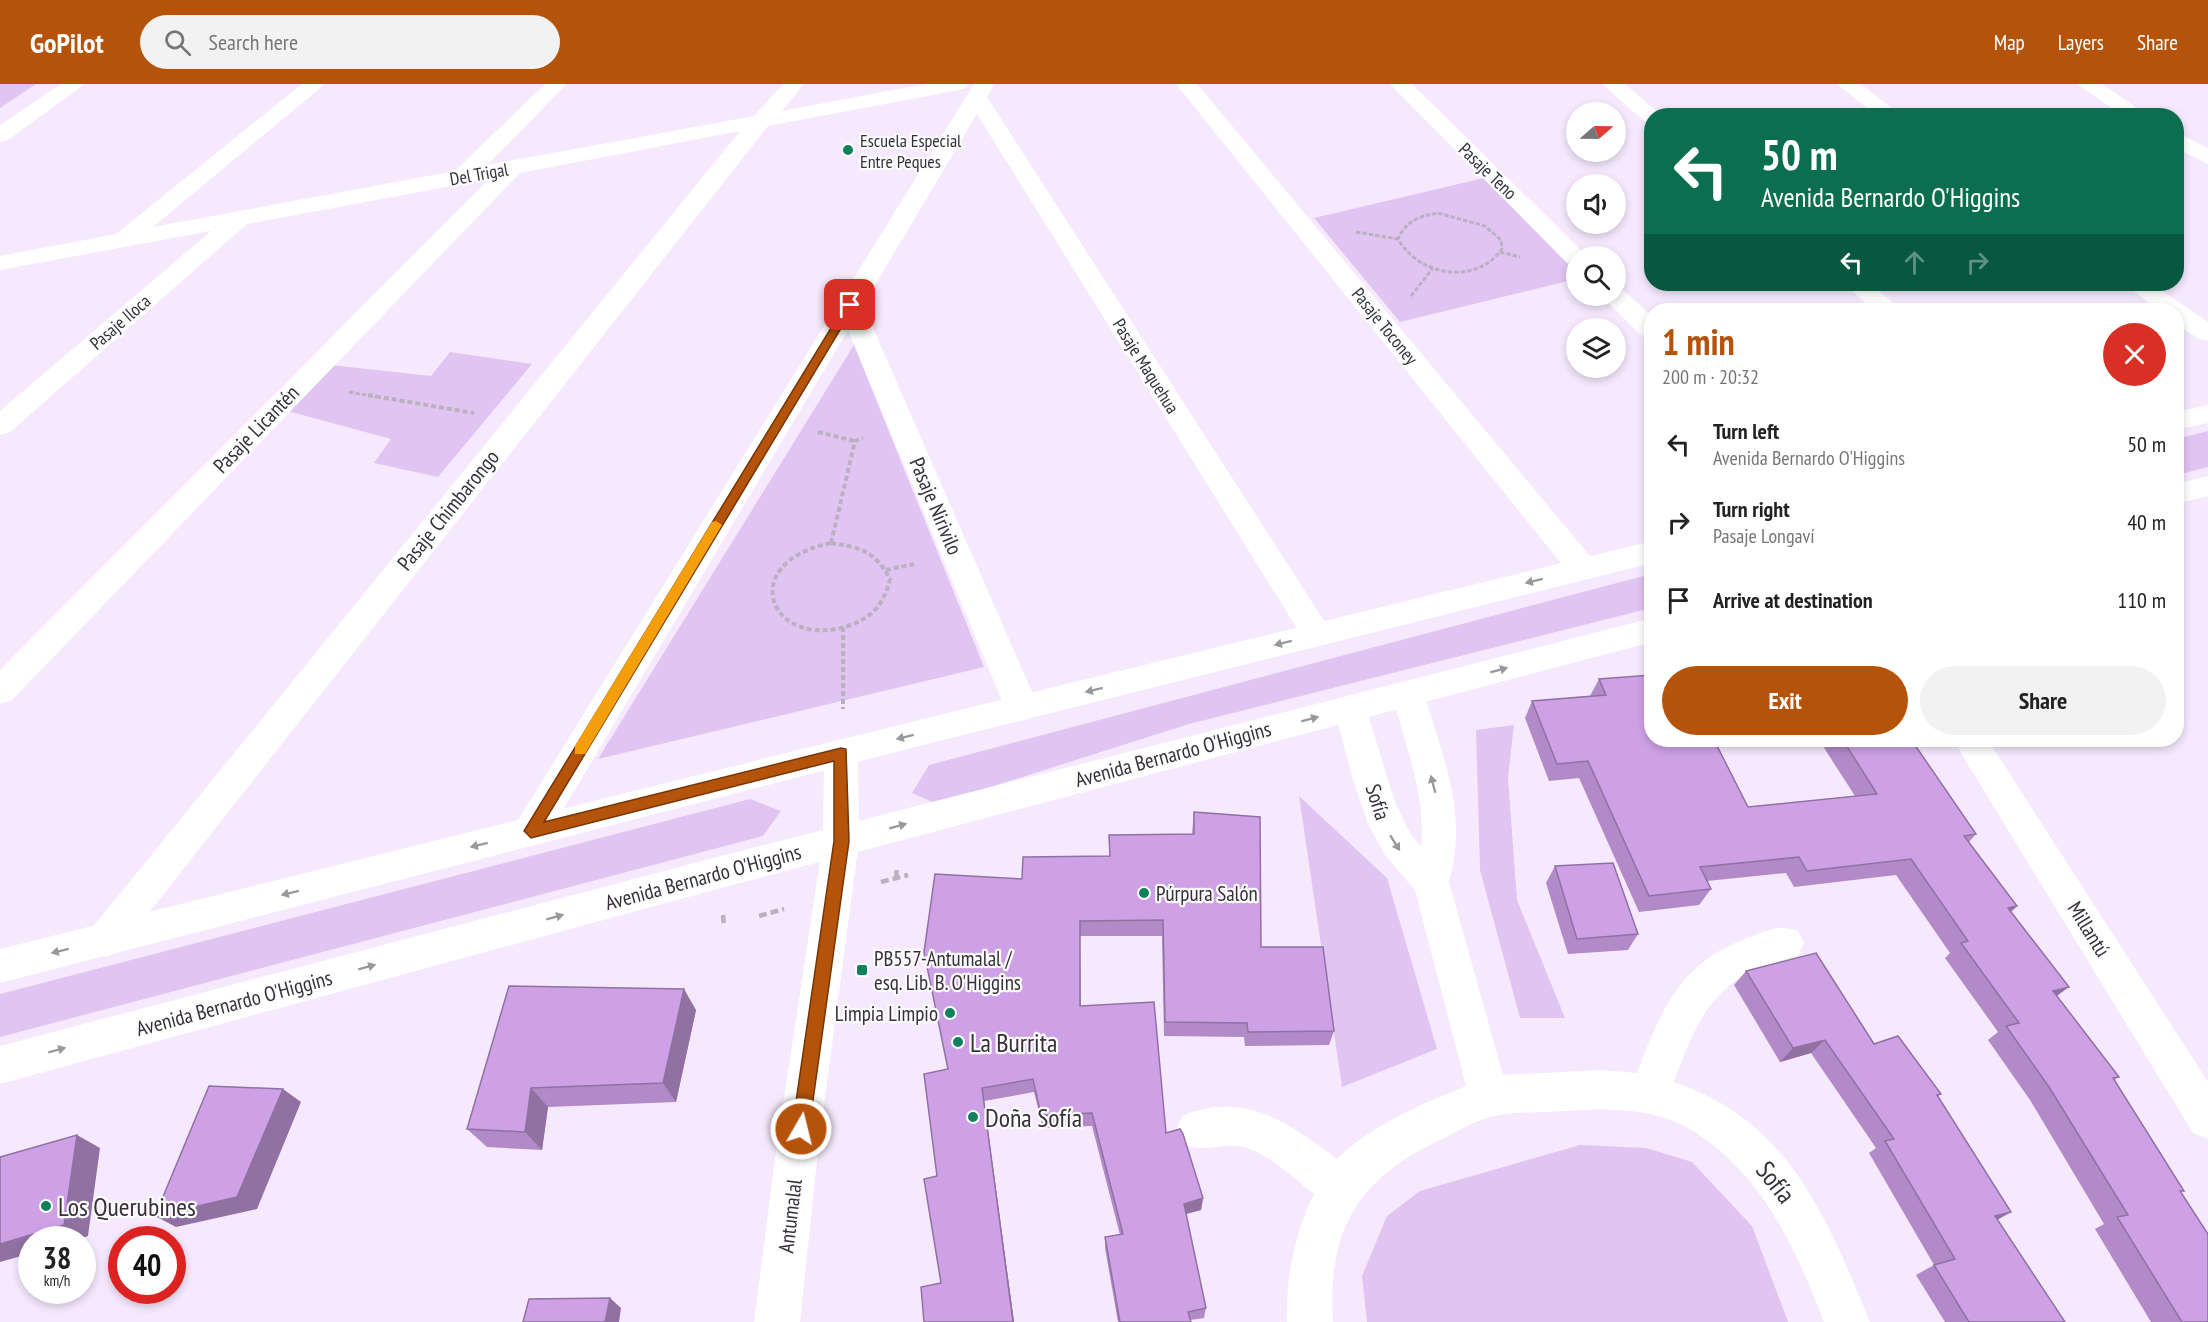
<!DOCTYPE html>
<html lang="en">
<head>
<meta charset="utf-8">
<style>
	:root { --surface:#fff; --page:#f2f2f2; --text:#222; --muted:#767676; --accent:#b45309 }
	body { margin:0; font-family:"PT Sans Narrow",sans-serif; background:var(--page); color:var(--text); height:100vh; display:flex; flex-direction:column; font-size:22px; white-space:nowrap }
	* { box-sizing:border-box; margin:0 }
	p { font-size:20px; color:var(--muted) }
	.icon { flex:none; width:33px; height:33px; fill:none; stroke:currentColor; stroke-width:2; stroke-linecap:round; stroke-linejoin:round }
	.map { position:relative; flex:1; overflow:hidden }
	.drawer { position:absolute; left:1644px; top:219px; width:540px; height:444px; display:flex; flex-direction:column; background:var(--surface); border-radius:24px; box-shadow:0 3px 9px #0003 }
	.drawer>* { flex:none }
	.hud { position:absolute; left:1644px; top:24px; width:540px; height:183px; border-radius:24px; box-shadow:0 3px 9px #0003; background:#0b6e4f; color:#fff; overflow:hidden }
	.needle { width:39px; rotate:70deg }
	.tools { position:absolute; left:1566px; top:18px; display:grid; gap:12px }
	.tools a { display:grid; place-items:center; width:60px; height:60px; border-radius:50%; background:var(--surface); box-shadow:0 3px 9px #0003; font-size:30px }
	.speed { position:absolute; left:18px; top:1142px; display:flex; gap:12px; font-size:30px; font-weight:700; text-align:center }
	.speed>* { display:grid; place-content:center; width:78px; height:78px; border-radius:50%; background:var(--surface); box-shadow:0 3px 9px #0003; line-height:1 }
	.speed small { font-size:15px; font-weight:400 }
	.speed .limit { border:9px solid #d22; background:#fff; color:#111 }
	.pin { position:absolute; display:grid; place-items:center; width:51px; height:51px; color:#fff; margin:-26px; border-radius:12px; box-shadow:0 3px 9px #0006 }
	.me { position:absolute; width:66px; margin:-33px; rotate:8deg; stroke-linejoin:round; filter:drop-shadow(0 0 4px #0008) }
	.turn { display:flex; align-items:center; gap:21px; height:126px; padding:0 18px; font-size:27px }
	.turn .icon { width:78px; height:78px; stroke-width:2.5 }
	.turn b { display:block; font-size:42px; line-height:51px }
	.lanes { display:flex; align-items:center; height:57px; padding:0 18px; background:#0003; justify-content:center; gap:30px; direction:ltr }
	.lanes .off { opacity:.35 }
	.round { display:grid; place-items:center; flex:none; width:63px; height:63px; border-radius:32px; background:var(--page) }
	.headline { display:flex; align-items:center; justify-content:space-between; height:102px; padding:0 18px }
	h1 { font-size:36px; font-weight:700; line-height:45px; color:var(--accent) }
	.button { display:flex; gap:12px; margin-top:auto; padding:12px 18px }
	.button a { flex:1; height:69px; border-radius:36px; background:var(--accent); color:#fff; font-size:24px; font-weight:700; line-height:69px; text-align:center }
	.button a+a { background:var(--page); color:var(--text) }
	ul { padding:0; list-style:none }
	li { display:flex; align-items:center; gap:18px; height:78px; padding:0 18px }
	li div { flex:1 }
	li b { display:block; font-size:22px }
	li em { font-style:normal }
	header { display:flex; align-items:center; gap:36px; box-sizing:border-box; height:84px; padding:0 30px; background:var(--accent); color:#fff }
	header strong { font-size:28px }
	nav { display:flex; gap:33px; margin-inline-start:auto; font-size:21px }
	.search { width:420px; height:54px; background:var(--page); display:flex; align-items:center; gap:15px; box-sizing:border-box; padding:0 21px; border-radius:33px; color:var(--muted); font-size:22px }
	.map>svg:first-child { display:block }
	.green { fill:#e0c4f1 }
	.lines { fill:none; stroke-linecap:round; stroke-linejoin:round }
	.path-far2 { stroke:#bbb0c2; stroke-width:3; stroke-dasharray:4.5 2; stroke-linecap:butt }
	.path-far1 { stroke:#bbb0c2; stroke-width:4; stroke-dasharray:5 3; stroke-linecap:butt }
	.path { stroke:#bbb0c2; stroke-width:4.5; stroke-dasharray:8 4; stroke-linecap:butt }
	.minor { fill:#fff; fill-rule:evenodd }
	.major { fill:#fff; fill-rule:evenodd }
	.wall { fill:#b18ac7 }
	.shaded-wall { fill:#9071a2 }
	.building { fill:#cea1e7; stroke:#9071a2; stroke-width:1.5 }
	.oneway { fill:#9a989c }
	.route { fill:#b45309; stroke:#753606; stroke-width:1.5 }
	.slow { fill:#f59e0b }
	.poi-dot { fill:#10805d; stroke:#fcfcfc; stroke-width:2 }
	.labels { text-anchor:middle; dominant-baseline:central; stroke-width:4.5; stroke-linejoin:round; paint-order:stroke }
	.far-poi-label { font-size:18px; fill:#36303a; stroke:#fcfcfc; text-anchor:start }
	.far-street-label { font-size:18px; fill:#36303a; stroke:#fcfcfc }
	.street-label { font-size:21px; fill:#36303a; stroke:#fcfcfc }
	.poi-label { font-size:21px; fill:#36303a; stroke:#fcfcfc; text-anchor:start }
	.near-poi-label { font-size:26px; fill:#36303a; stroke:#fcfcfc; text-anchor:start }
	.near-street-label { font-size:26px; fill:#36303a; stroke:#fcfcfc }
</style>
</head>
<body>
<header>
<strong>GoPilot</strong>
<div class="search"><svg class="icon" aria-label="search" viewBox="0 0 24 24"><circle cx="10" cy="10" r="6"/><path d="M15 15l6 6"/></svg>Search here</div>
<nav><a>Map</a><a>Layers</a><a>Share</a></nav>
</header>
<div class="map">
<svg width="2208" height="1238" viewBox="0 0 2208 1238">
	<rect width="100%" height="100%" fill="#f6e9fe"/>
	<!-- green -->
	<path class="green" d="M0 0H36L0 24Z
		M1484 94 1576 179V195L1400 238 1314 134Z
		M854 261 984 583 598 675Z
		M450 268 532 280 438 393 374 379 391 355 284 326 331 281 431 292Z
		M2208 347V383L2177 391V355Z
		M1651 490V524L1189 640 937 720 912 709 929 681Z
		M1514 641 1508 694 1517 816 1565 934H1520L1480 786 1476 646Z
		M1299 712 1387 794 1437 965 1342 1003Z
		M750 715 781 727 763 752 0 953V910Z
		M1580 1061 1646 1064 1692 1078 1752 1142 1788 1238H1367L1362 1192 1387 1132 1420 1107Z"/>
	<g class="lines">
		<!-- path-far2 -->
		<path class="path-far2" d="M1438 129 1485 142 1501 156 1502 165C1476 202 1419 192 1398 155 1406 137 1419 132 1438 129Z
			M1356 148 1398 155
			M1500 168 1520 173
			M1411 212 1433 184
			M349 308 377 313"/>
		<!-- path-far1 -->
		<path class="path-far1" d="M368 311 474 329
			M818 348 855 357
			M831 459C860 463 876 468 890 495 885 518 873 533 851 541 771 569 733 479 831 459Z
			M831 459 855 357 863 354
			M886 486 914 480
			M843 543V625"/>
		<!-- path -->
		<path class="path" d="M896 794 897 785
			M881 798 908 791
			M723 831 724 842
			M759 832 784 825"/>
		<!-- minor -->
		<path class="minor" d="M61 0H85L8 56 0 58V41Z
			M302 0H325L153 143 455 87 545 0H567L487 81 754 32 783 0H804L782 27 925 0H969L966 4 959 6 768 42 118 868 105 873 92 868 86 856 92 844 740 47 520 89 12 616 0 620V586L489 95 247 140 10 348 0 351V327L211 147 0 186V172L116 150Z
			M974 0H994L987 13 1328 543 1333 551 1328 559 1317 563 1306 559 977 30 863 221 1039 624 1034 633 1022 637 1010 633 1005 624 848 246 544 758 531 762 518 758 513 747 518 736Z
			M1176 0H1197L1594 477 1598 485 1594 493 1583 496 1572 493Z
			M1390 0H1412L1587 172H1576V181L1567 179Z
			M1602 0H1625L1662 32H1652V38L1644 37Z
			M1837 0H1861L1902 32H1877Z
			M2077 0H2102L2149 32H2123Z
			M2176 48 2208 64V80L2176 64Z
			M1844 200H1871L1902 226H1874Z
			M2124 200H2152L2208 238V257L2199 255 2176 240V226H2159Z
			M1616 205 1624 207 1652 232V255L1643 253 1606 217 1603 212H1616Z
			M1408 597 1420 601 1424 610C1444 675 1468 730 1449 798L1503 991 1601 986 1637 989C1662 924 1680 878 1750 853 1768 846 1780 840 1798 847L1804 859 1798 871C1779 878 1759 883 1741 893 1703 917 1689 957 1674 998 1791 1038 1826 1133 1870 1238H1824C1795 1163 1763 1091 1693 1047 1655 1023 1607 1024 1564 1027 1540 1029 1511 1027 1487 1034 1472 1038 1457 1048 1442 1055 1358 1094 1327 1145 1333 1238H1287C1286 1192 1294 1151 1314 1110 1293 1094 1266 1066 1238 1062 1216 1060 1204 1069 1182 1060L1176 1046 1182 1032C1244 1006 1289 1039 1337 1075 1373 1040 1420 1021 1466 1002L1415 806 1385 771 1368 740 1353 696 1334 624 1339 615 1351 611 1363 615 1395 718 1410 749 1421 763C1426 711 1405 660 1392 610L1396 601Z
			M841 655 853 659 858 669 859 757 818 1067 800 1238H754L776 1067 823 757 824 669 829 659Z
			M1953 656H1988L2208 998V1055L2193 1049Z"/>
		<!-- major -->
		<path class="major" d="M2208 321V339L2176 346V328Z
			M2208 392V412L2176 420V400Z
			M1652 457V479L931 659 0 899V865L931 633Z
			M1652 534V558L721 804 0 1000V962L721 772Z"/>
	</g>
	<!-- wall -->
	<path class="wall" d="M1599 595 1652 656H1741L1715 657 1748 723 1855 712 1819 656H1910L1976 750 1969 758 2017 822 2011 828 2057 912 2119 993 2114 996 2184 1107 2181 1108 2208 1238H2151L2095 1145 2104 1140 2030 1016 1988 956 1998 948 1945 874 1950 869 1896 791 1794 803 1786 789 1707 797 1711 805 1699 821 1639 828 1579 694 1549 697 1525 634 1532 617 1590 612Z
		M1194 728 1261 863 1334 947 1329 961 1245 962 1244 953 1164 952 1162 852H1080L1081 922 1166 1049 1203 1114 1201 1126 1186 1130 1206 1224 1204 1234 1190 1236 1191 1238H1118L1105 1164V1153L1120 1151 1092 1042 1043 1044 1034 1008 984 1017 1014 1238H924L941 1199 937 1092 948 985 1022 795 1109 772V751L1192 750Z
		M1555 782 1638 850 1628 866 1568 870 1546 799Z
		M1746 887 1874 960 1941 1010 1938 1012 1997 1136 2065 1238H1945L1916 1191 1934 1181 1869 1069 1876 1064 1811 969 1780 978 1734 901Z
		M509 902 696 926 676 1018 548 1023 542 1066 487 1063 467 1045Z"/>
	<!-- shaded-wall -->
	<path class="shaded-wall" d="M2017 822 1999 838 2008 824Z
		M2069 903 2050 917 2053 907Z
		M684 905 696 926 676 1018 663 999Z
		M1825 956 1811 969 1780 978 1793 964Z
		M531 1004 548 1023 542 1066 525 1048Z
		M982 1004 984 1017 1014 1238H1013Z
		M283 1005 301 1018 257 1125 176 1143 155 1132Z
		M77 1051 100 1064 88 1152 79 1155H32V1169L0 1178V1160Z
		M1203 1114 1201 1126 1182 1131 1184 1120Z
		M2011 1128 1992 1139 1995 1132Z
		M610 1214 621 1224 619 1238H605Z"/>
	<!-- building -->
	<path class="building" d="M1652 591V656H1714L1748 723 1877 710 1843 656H1910L1917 664 1976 750 1964 752 2017 822 2008 824 2069 903 2053 907 2119 993 2113 994 2184 1107H2180L2208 1150V1238H2182L2117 1133 2128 1131 2049 1003 2006 942 2019 939 1961 859 1968 857 1911 775 1807 787 1799 773 1700 783 1711 805 1649 812 1588 677 1557 680 1532 617 1606 611 1599 595Z
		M1194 728 1260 733 1261 863H1323L1334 947 1248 948 1247 939 1165 938 1163 836 1080 837V922L1154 918 1166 1049 1180 1045 1183 1050 1203 1114 1184 1120 1206 1224 1188 1228 1191 1238H1120L1105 1153 1123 1150 1092 1029 1041 1031 1033 995 982 1004 1013 1238H924L921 1203 941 1199 924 1095 937 1092 924 990 948 985 924 868 935 790 1022 795 1023 773 1110 772 1109 751 1194 750Z
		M1613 779 1638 850 1577 855 1555 782Z
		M1816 869 1874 960 1898 952 1941 1010 1937 1011 2011 1128 1995 1132 2065 1238H1969L1934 1181 1955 1175 1885 1057 1894 1055 1825 956 1793 964 1746 887Z
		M509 902 684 905 663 999 531 1004 525 1048 467 1045Z
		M209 1002 283 1005 237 1113 155 1132Z
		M77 1051 64 1141 0 1160V1073Z
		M610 1214 605 1238H523L529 1215Z"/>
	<!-- one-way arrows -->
	<defs><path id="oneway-solid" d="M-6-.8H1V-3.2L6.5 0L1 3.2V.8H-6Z" transform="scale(1.5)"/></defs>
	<g class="oneway">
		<use href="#oneway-solid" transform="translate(1534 497) rotate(166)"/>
		<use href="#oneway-solid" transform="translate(1283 559) rotate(166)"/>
		<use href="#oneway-solid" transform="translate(1499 586) rotate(-15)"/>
		<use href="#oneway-solid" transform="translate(1094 606) rotate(166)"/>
		<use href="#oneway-solid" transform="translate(1310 635) rotate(-15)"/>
		<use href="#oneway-solid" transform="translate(905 653) rotate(166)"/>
		<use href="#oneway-solid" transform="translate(1433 700) rotate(-105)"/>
		<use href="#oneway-solid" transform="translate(898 742) rotate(-15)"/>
		<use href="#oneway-solid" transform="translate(1395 759) rotate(58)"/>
		<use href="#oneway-solid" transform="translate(479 761) rotate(166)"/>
		<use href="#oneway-solid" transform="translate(290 809) rotate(166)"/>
		<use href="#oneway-solid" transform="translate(555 833) rotate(-15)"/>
		<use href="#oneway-solid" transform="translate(60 867) rotate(166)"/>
		<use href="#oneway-solid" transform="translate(367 883) rotate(-15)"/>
		<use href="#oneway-solid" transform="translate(57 966) rotate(-15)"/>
	</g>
	<!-- route -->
	<path class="route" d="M850 218 855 221 544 738 841 664 846 665 849 757 809 1045 807 1051 801 1053 795 1051 792 1045 834 757V677L531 754 524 747 845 221Z"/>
	<!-- slow -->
	<path class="slow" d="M716 437 722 441 585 670H575V662L712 438Z"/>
	<!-- markers -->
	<g class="poi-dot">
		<circle cx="848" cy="66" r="6"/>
		<circle cx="1144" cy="809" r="6"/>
		<rect x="856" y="880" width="12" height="12" rx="3"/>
		<circle cx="950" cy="929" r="6"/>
		<circle cx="958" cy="958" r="6"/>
		<circle cx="973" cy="1033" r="6"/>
		<circle cx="46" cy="1122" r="6"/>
	</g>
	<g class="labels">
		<!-- far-poi labels -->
		<g class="far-poi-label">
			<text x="860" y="56">Escuela Especial<tspan x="860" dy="21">Entre Peques</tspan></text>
		</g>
		<!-- far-street labels -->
		<g class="far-street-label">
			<text transform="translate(1488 87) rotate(44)">Pasaje Teno</text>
			<text transform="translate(479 90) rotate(-10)">Del Trigal</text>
			<text transform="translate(120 238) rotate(-41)">Pasaje Iloca</text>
			<text transform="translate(1385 242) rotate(51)">Pasaje Toconey</text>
			<text transform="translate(1146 282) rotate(58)">Pasaje Maquehua</text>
		</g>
		<!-- street labels -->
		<g class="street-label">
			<text transform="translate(256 345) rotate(-46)">Pasaje Licantén</text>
			<text transform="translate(936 422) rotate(67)">Pasaje Nirivilo</text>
			<text transform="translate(448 426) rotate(-51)">Pasaje Chimbarongo</text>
			<text transform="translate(1173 670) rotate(-15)">Avenida Bernardo O'Higgins</text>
			<text transform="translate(1378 718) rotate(72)">Sofía</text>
			<text transform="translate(703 793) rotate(-15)">Avenida Bernardo O'Higgins</text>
			<text transform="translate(2089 845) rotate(58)">Millantú</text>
			<text transform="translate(234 919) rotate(-15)">Avenida Bernardo O'Higgins</text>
			<text transform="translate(790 1132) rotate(-83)">Antumalal</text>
		</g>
		<!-- poi labels -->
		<g class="poi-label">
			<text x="1156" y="809">Púrpura Salón</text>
			<text x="874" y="874">PB557-Antumalal /<tspan x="874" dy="24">esq. Lib. B. O'Higgins</tspan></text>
			<text x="938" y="929" text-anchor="end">Limpia Limpio</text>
		</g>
		<!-- near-poi labels -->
		<g class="near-poi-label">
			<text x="970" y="958">La Burrita</text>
			<text x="985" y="1033">Doña Sofía</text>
			<text x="58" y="1122">Los Querubines</text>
		</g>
		<!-- near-street labels -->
		<g class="near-street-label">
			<text transform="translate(1776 1098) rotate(52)">Sofía</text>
		</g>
	</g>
</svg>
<div class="tools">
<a><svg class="needle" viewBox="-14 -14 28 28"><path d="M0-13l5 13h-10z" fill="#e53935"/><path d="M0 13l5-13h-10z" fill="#767676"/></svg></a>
<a><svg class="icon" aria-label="sound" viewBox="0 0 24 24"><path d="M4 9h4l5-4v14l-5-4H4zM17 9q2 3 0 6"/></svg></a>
<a><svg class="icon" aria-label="search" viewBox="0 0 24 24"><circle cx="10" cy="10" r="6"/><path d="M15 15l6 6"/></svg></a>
<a><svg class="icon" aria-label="layers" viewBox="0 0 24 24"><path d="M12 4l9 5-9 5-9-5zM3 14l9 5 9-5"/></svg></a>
</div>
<div class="speed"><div>38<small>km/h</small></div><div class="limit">40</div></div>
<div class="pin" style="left:850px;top:221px;background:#d93025"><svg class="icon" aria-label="arrive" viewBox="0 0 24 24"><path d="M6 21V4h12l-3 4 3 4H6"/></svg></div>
<svg class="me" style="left:801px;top:1045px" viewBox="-20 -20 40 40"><circle r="17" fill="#b45309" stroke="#fff" stroke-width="3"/><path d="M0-11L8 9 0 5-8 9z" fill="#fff"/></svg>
<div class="hud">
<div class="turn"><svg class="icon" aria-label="left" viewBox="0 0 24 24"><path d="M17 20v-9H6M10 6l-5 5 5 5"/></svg><div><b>50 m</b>Avenida Bernardo O'Higgins</div></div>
<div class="lanes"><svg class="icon" aria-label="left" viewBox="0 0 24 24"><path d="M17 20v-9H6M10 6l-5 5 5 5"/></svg><svg class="icon off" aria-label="ahead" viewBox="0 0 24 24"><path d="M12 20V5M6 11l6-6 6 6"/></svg><svg class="icon off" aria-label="right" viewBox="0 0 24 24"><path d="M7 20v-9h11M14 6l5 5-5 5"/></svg></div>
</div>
<section class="drawer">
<div class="headline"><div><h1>1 min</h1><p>200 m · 20:32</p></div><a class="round" style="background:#d93025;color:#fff"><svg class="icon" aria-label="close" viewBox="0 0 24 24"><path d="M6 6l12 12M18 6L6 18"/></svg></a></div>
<ul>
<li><svg class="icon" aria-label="left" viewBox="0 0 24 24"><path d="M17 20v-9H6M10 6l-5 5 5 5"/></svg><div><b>Turn left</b><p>Avenida Bernardo O'Higgins</p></div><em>50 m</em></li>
<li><svg class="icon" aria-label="right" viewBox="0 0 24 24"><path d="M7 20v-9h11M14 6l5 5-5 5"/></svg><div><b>Turn right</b><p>Pasaje Longaví</p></div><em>40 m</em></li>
<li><svg class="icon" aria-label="arrive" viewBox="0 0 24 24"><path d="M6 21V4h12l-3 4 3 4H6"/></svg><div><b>Arrive at destination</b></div><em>110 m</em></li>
</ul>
<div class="button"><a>Exit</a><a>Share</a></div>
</section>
</div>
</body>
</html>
